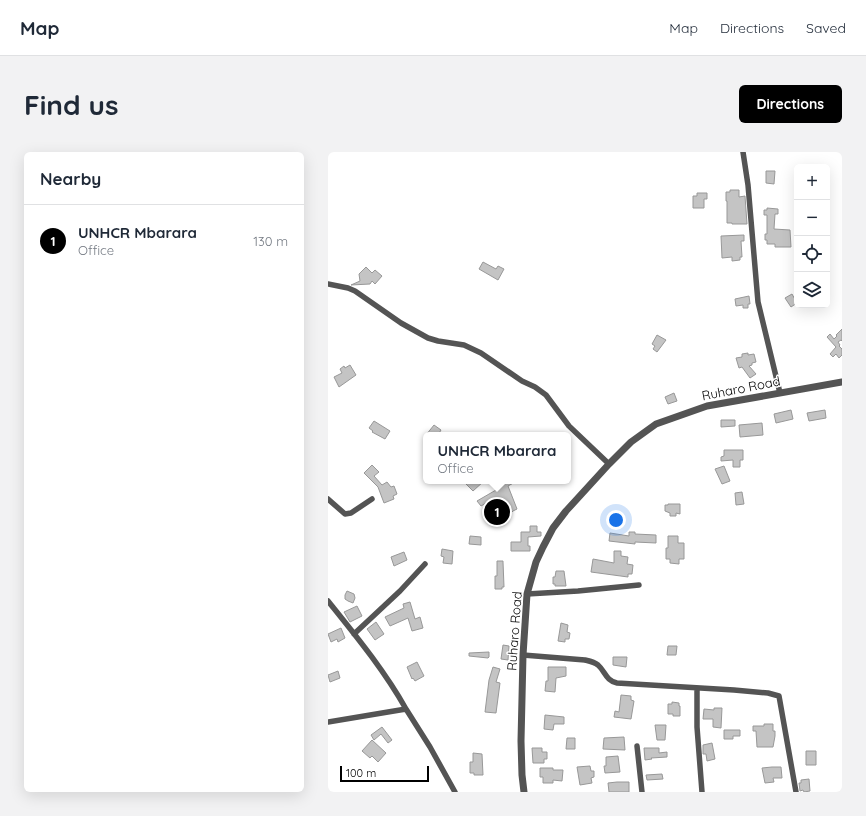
<!DOCTYPE html>
<html lang="en">
<head>
<meta charset="utf-8">
<style>
  :root { --surface:#fff; --page:#f2f2f3; --text:#1f2937; --muted:#747a83; --line:#e0e1e3; --accent:#000 }
  body { margin:0; font-family:Quicksand,sans-serif; background:var(--page); color:var(--text) }
  .controls { position:absolute; right:12px; top:12px; display:grid; overflow:hidden; border-radius:6px; box-shadow:0 4px 16px #0002 }
  .controls button { width:36px; height:36px; display:grid; place-items:center; padding:0; border:0; border-bottom:1px solid var(--line); background:var(--surface); color:var(--text); font:20px sans-serif }
  .scale { position:absolute; left:12px; bottom:10px; width:89px; box-sizing:border-box; padding-left:4px; border:2px solid #000; border-top:0; font-size:11px; line-height:14px; white-space:nowrap; color:#000; -webkit-text-stroke:3px #fff; paint-order:stroke }
  .you { position:absolute; left:288px; top:368px; width:14px; height:14px; margin:-10px; border:3px solid #fff; border-radius:50%; background:#1a73e8; box-shadow:0 0 0 6px #1a73e833 }
  .badge { display:grid; place-items:center; width:26px; height:26px; border-radius:50%; background:var(--accent); color:#fff; font-size:13px; font-weight:700 }
  .pin { position:absolute; translate:-50% -50%; border:2px solid #fff; box-shadow:0 1px 4px #0006 }
  .popup { position:absolute; left:95px; top:280px; width:148px; height:52px; box-sizing:border-box; display:grid; place-content:center; border-radius:6px; background:var(--surface); filter:drop-shadow(0 1px 3px #0005); font-size:13px; white-space:nowrap; color:var(--muted) }
  .popup b { font-size:15px; color:var(--text) }
  .popup::after { content:''; position:absolute; left:50%; top:100%; margin-left:-8px; border:8px solid transparent; border-top-color:var(--surface) }
  .list { margin:0; padding:0; list-style:none }
  h2 { display:flex; justify-content:space-between; align-items:center; height:52px; margin:0; padding:0 16px; font-size:17px }
  h2 small { font-size:13px; font-weight:400; color:var(--muted) }
  .list li { display:grid; grid-template-columns:26px 1fr auto; gap:12px; align-items:center; box-sizing:border-box; height:72px; padding:0 16px; border-top:1px solid var(--line) }
  .list b { display:block; font-size:15px; white-space:nowrap }
  .list p { margin:0; font-size:13px; white-space:nowrap; color:var(--muted) }
  .list em { font-size:13px; font-style:normal; color:var(--muted) }
  .icon { flex:none; width:22px; height:22px; fill:none; stroke:currentColor; stroke-width:2; stroke-linecap:round; stroke-linejoin:round }
  .map { position:relative; flex:none; width:514px; height:640px; overflow:hidden; border-radius:6px }
  header { display:flex; align-items:center; gap:24px; box-sizing:border-box; height:56px; padding:0 20px; background:var(--surface); border-bottom:1px solid var(--line) }
  header strong { font-size:19px }
  nav { display:flex; gap:22px; margin-inline-start:auto; font-size:14px }
  .intro { display:flex; align-items:center; justify-content:space-between; box-sizing:border-box; height:96px; padding:0 24px }
  h1 { margin:0; font-size:28px }
  .button { padding:10px 18px; border-radius:6px; background:var(--accent); color:#fff; font-size:14px; font-weight:700 }
  main { display:flex; gap:24px; padding:0 24px }
  aside { flex:1; background:var(--surface); border-radius:6px; box-shadow:0 4px 16px #0002 }
  .map>svg:first-child { display:block }
</style>
</head>
<body>
<header>
<strong>Map</strong>
<nav><a>Map</a><a>Directions</a><a>Saved</a></nav>
</header>
<div class="intro"><h1>Find us</h1><a class="button">Directions</a></div>
<main>
<aside>
<h2>Nearby<small></small></h2>
<ul class="list">
<li><span class="badge">1</span><div><b>UNHCR Mbarara</b><p>Office</p></div><em>130 m</em></li>
</ul>
</aside>
<div class="map">
<svg width="514" height="640" viewBox="0 0 514 640">
  <rect width="100%" height="100%" fill="#fff"/>
  <path fill="#c4c4c4" stroke="#989898" d="M438,19H447L446,32L438,31Z
    M402,38H411V45L417,44L419,72H404V71H399V49H398V40H402Z
    M369,41H379V47H376V56H365V44H369Z
    M439,56L450,57V62H447L446,77L462,78L463,95H447V92H439V88H437V82H439V63H436V58H439Z
    M416,83V89H413L414,105H412V108L404,109V105L394,106L393,84Z
    M155,110L168,117L170,114L176,117L170,128L151,117Z
    M38,115L44,121L47,118L54,124L47,132L44,129L42,132L23,133L32,129L31,122Z
    M464,142L469,151L463,155L457,146Z
    M421,144L422,152H420V156H415V153L408,154L407,147Z
    M514,177V189L513,188L510,190L512,193L511,194L514,197V203L511,206L508,202L505,205L502,202L508,195L499,185L502,182L506,187L509,184L508,183Z
    M329,183L338,188L329,200L325,197L327,194L324,192Z
    M420,201V203L426,202L428,210L424,211V213L421,214L428,222L422,226L414,215L411,216L408,206L414,205V202Z
    M22,213L28,223L11,235L6,225L14,221L12,217L16,214L17,216Z
    M346,241L349,249L340,252L337,245Z
    M463,258L465,267L448,271L446,262Z
    M497,258L498,266L481,269L479,261Z
    M393,268H407V274L393,275Z
    M46,269L62,279L57,287L44,280L45,279L41,276Z
    M434,271L435,283L412,285L411,273Z
    M106,273L113,278L110,283H98Z
    M396,298H415V308H412V315H405V308L393,309V305L396,304Z
    M44,313L51,320L46,324L54,333L59,330L63,335L66,334L69,342L65,344L66,347L56,351L50,335L36,321Z
    M396,314L402,329L394,332L387,317Z
    M135,329H156L145,339Z
    M176,329H189L180,334L189,357L185,359L177,367L172,363L173,355L162,349L153,354L149,349L168,338L167,335Z
    M414,340L416,352L408,353L407,341Z
    M340,352H352V362L348,361V364H342V361L337,359V353H340Z
    M202,374H209V380H213V384L200,385V394H202V399H183V390H193V380H202Z
    M301,380H307V382L328,383V391L307,390V392L281,389L282,381L301,384Z
    M142,384L153,385V393L141,392Z
    M340,384H350V391H356V407H351V412L342,411V407H338V396H340Z
    M114,397L125,399L124,412L115,411L116,405L113,404Z
    M286,399H293V404L300,405L299,412L305,413L304,422H300V425L263,420L265,407L286,411Z
    M76,400L79,408L66,414L63,405Z
    M169,409H175V410L176,435H174V437H167V424H169Z
    M228,419H236L238,434H227V432H225V425H227Z
    M19,439L26,442L27,446L25,451L20,449L17,447V443Z
    M82,450L87,467L92,465L95,476L84,479L80,466L62,474L57,465L76,456L75,452Z
    M29,454L34,464L22,470L16,460Z
    M48,470L56,482L47,488L39,477Z
    M233,471L240,473L239,480L242,481L241,487H237V490L230,489Z
    M13,476L17,486L10,490L9,487L3,490L0,482Z
    M175,493L181,494L180,508L173,507Z
    M340,494H349L348,503H339Z
    M161,500V505L160,506L141,504V501Z
    M285,505H299L298,515L285,513Z
    M89,510L96,524L87,529L85,526L84,527L79,515Z
    M165,515L172,517L168,530L172,531L168,561L157,560L161,528Z
    M220,515H238V524L228,526L227,540L217,539L218,529H220Z
    M10,519L12,526L2,530L0,523Z
    M293,543L303,544V548L306,549L303,567L286,565L287,559L291,560Z
    M344,550L351,551V554H352V564H345V562H340V552H344Z
    M386,556H394L393,576L385,575V567H375L376,557L386,558Z
    M217,563L236,565V572H226L225,578L216,577Z
    M436,572H445V579H447V584L445,595H429L428,579H425V574H436Z
    M327,573H338L337,588H329Z
    M54,575L64,588L60,591L53,582L46,588L43,583Z
    M396,578H412V584H405V587H396Z
    M296,585L297,598L275,597L276,586Z
    M239,586H247V597H238Z
    M44,588L58,601L50,610L44,604L42,606L34,599Z
    M384,591L387,607L379,609L378,602H375V593Z
    M204,596H214V600H219V607H216V611H205Z
    M316,596H331V601L339,600V605L323,606L324,607L317,608Z
    M478,599H488V613H478Z
    M145,601L154,602L155,623H146V621H142V610H145Z
    M290,604L292,620L277,621L276,614H278V605Z
    M262,614L263,619H266V625L263,626L264,631L252,633L249,615Z
    M444,615H453L454,626H445L446,630L437,631L434,616Z
    M212,616H225V618H235L234,629L225,628V631H215V625H212Z
    M334,622L335,627L319,628L318,623Z
    M481,627L482,639L476,640L475,638L472,639L471,631H473V628Z
    M289,630H301V640H281L280,631Z"/>
  <g fill="none" stroke-linecap="round" stroke-linejoin="round">
    <path stroke="#545454" stroke-width="5.5" d="M415,0L420,33L430,150L452,241
      M0,132L20,136L27,139L73,171L100,186L110,189L136,193L153,201L194,229L207,235L218,243L241,274L281,312
      M0,347L17,362L23,361L44,347
      M199,442L250,439L311,433
      M0,449C28,484 56,518 78,557
      M26,482L72,439L97,412
      M195,503L257,508C261,509 266,510 270,513C277,519 278,529 289,531L406,538L440,541L451,544L468,640
      M369,536V575L374,640
      M0,570L78,557L102,595L127,640
      M309,594L314,640"/>
    <path stroke="#545454" stroke-width="7" d="M196,640L194,623L193,589L195,503L199,442L208,410L215,395L225,376L238,359L281,312L303,290L328,272L379,254L514,230"/>
  </g>
  <g text-anchor="middle" stroke-width="3" stroke-linejoin="round" paint-order="stroke">
    <g font-size="13" fill="#000" stroke="#fff">
      <text transform="translate(413 236) rotate(-11)" y="5">Ruharo Road</text>
      <text transform="translate(186 479) rotate(-86)" y="5">Ruharo Road</text>
    </g>
  </g>
</svg>
<div class="controls">
<button>+</button>
<button>−</button>
<button><svg class="icon" aria-label="locate" viewBox="0 0 24 24"><circle cx="12" cy="12" r="6"/><path d="M12 2v4M12 18v4M2 12h4M18 12h4"/></svg></button>
<button><svg class="icon" aria-label="layers" viewBox="0 0 24 24"><path d="M12 4l9 5-9 5-9-5zM3 14l9 5 9-5"/></svg></button>
</div>
<div class="scale">100 m</div>
<div class="you"></div>
<div class="pin badge" style="left:169px;top:360px">1</div>
<div class="popup"><b>UNHCR Mbarara</b>Office</div>
</div>
</main>
</body>
</html>
